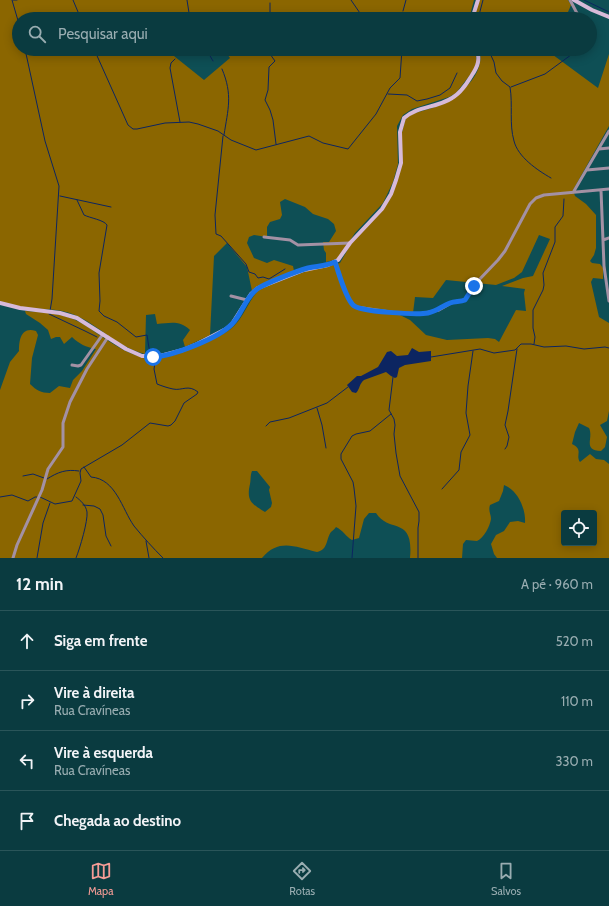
<!DOCTYPE html>
<html lang="pt">
<head>
<meta charset="utf-8">
<style>
  :root { --surface:#0a3b40; --page:#134247; --text:#f1f3f6; --muted:#99adb1; --line:#2a5559; --accent:#f59c96 }
  body { margin:0; font-family:Cabin,sans-serif; background:var(--page); color:var(--text) }
  .controls { position:absolute; right:12px; bottom:12px; display:grid; overflow:hidden; border-radius:4px; box-shadow:0 2px 10px #0003 }
  .controls button { width:36px; height:36px; display:grid; place-items:center; padding:0; border:0; border-bottom:1px solid var(--line); background:var(--surface); color:var(--text); font:20px sans-serif }
  .stop { position:absolute; width:12px; height:12px; margin:-9px; border:3px solid #1a73e8; border-radius:50%; background:#fff }
  .stop.end { background:#1a73e8; border-color:#fff; box-shadow:0 1px 4px #0008 }
  .list { margin:0; padding:0; list-style:none }
  h2 { display:flex; justify-content:space-between; align-items:center; height:52px; margin:0; padding:0 16px; font-size:17px }
  h2 small { font-size:13px; font-weight:400; color:var(--muted) }
  .list li { display:grid; grid-template-columns:26px 1fr auto; gap:12px; align-items:center; box-sizing:border-box; height:60px; padding:0 16px; border-top:1px solid var(--line) }
  .list b { display:block; font-size:15px; white-space:nowrap }
  .list p { margin:0; font-size:13px; white-space:nowrap; color:var(--muted) }
  .list em { font-size:13px; font-style:normal; color:var(--muted) }
  .icon { flex:none; width:22px; height:22px; fill:none; stroke:currentColor; stroke-width:2; stroke-linecap:round; stroke-linejoin:round }
  .map { position:relative; flex:none; width:609px; height:558px; overflow:hidden }
  .search { position:absolute; background:var(--surface); box-shadow:0 2px 10px #0003; left:12px; right:12px; top:12px; height:44px; display:flex; align-items:center; gap:10px; box-sizing:border-box; padding:0 14px; border-radius:22px; color:var(--muted); font-size:15px }
  .sheet { height:292px; background:var(--surface) }
  nav { display:flex; justify-content:space-around; align-items:center; box-sizing:border-box; height:56px; border-top:1px solid var(--line); background:var(--surface); font-size:11px; color:var(--muted) }
  nav a { display:grid; justify-items:center; gap:2px }
  nav .on { color:var(--accent) }
  .map>svg:first-child { display:block }
</style>
</head>
<body>
<div class="map">
<svg width="609" height="558" viewBox="0 0 609 558">
  <rect width="100%" height="100%" fill="#0e4f55"/>
  <path fill="#8b6600" fill-rule="evenodd" d="M0,0H474L469,19H19V49H177L174,56L204,80L230,58L225,51L213,49H474L477,61L473,71L456,93L449,97L412,109L403,115L397,126L398,164L393,182L383,203L355,233L338,259L326,262V253L324,250L323,242H329L336,231L334,224L328,219L313,214L305,207L285,199L280,202L282,215L280,219L270,222L267,227V237L254,235L249,237L247,243L254,258L267,263L274,260L293,266L294,271L259,286L252,291L247,267L227,243L214,256L210,335L185,347L183,340L190,330C180,320 170,323 157,324L155,314L146,315L145,354C117,347 100,326 75,315C57,307 37,310 18,307C12,306 6,303 0,302Z
    M479,0H568L571,5L565,19H473Z
    M479,49H545L598,88L609,54V126L573,190L575,196L586,204L596,215V248L594,255L590,261L592,263L600,264L603,268V279L593,278L591,282L599,317L609,323V411L607,421L600,425L607,437L605,447L601,451C582,450 594,438 589,428L579,423L575,432L572,444C584,450 575,455 580,462L590,454L596,459L604,460L609,464V558H497L494,554L491,544L496,535L504,531L510,522L518,521L525,523C526,509 518,490 504,485L503,491L499,501L490,505C488,511 491,514 491,519C490,526 484,538 477,541L466,540L463,544L462,558H410C414,515 389,534 376,513H369L364,519L359,538L352,540C345,536 344,531 336,527C335,529 333,530 331,532C326,539 328,550 317,552C295,547 279,538 262,558H0V390L10,362L19,351C19,340 21,326 36,331L38,335L32,358L30,384C36,390 41,393 50,393L59,386L70,388L73,380L82,371L96,349C86,347 79,344 72,337L64,344L60,337H56L51,339L48,330L40,323L26,314L25,311C41,312 58,313 73,319C83,323 92,330 101,336C140,363 157,365 199,345C211,339 225,335 234,326C245,315 249,299 260,289L307,271L340,263L351,244L386,205L402,164L401,136L406,117C417,111 429,110 440,105C460,96 487,73 479,49ZM539,235L550,239L533,276L523,278L502,286L525,289L524,293L526,311L516,310L499,342L495,339L488,338L447,340L426,335L410,320L398,314L413,313L415,297L433,298L446,280L496,285L514,278L522,272ZM252,471H257L270,487L269,490L272,503L271,507L265,512C252,504 246,501 250,484C251,480 250,476 252,471ZM564,513H594V543H564Z"/>
  <path fill="#0c2561" d="M412,348L419,352L431,351V361L405,365L399,368L397,377L395,378L391,376L386,372L364,380C359,384 360,389 356,393L352,392L347,385L357,376H361L378,367L387,352L391,351L397,356L408,355Z"/>
  <g fill="none" stroke-linecap="round" stroke-linejoin="round">
    <path stroke="#0c2561" stroke-width="1" d="M12,0L19,24
      M13,0H17
      M73,0L81,19
      M187,0L190,19
      M351,0L364,19
      M584,0L609,12
      M403,11L406,0
      M270,19V3
      M478,19L483,0
      M25,49L45,141L59,186L52,299L50,311
      M94,49L128,125L133,129H137L165,123L189,122L198,124L218,131L231,140L256,150L309,136L323,143L348,149L376,114L390,88L400,78L402,49
      M206,49L213,61
      M270,49V54L275,61L269,67L268,90L265,100L270,110L273,120L276,144
      M488,49L494,62L496,73L502,81L510,87C513,105 509,124 514,141C518,157 537,170 551,178
      M356,50V49
      M175,59L171,63L170,68L180,122
      M222,69C233,95 228,109 224,135
      M511,87L545,74L579,49
      M388,94L407,95L417,101L427,99L440,95L450,88L457,73
      M223,136L215,215L216,234L221,236L246,264L249,272L255,274L258,278L263,277L269,279L285,269
      M60,196L111,207
      M77,200L84,215C90,218 104,220 107,225L99,273L100,301L99,311L104,316L117,322L136,337L147,335L149,348L154,355
      M49,314L85,331L97,337
      M534,344L535,337L533,328V310L543,290L544,285L543,273L555,242V227L563,216L564,199
      M431,357L480,349L494,353L515,350L521,344H531L544,347L566,346L584,349L605,347L609,348
      M393,377L389,410L394,419L395,425L394,434L396,453L400,476L419,512V521L418,528V558
      M317,408L322,425L326,448
      M266,426L270,422L289,418L327,403L348,387
      M505,449L507,446L509,437L505,425L508,411L517,349
      M84,467L91,477C116,479 122,509 134,526C143,537 153,548 163,558
      M23,476L33,474L44,478
      M47,479C58,472 66,469 79,471
      M442,489L459,470L461,452L470,435L466,413L468,386L473,351
      M0,497L12,495L28,501L35,497H37
      M40,497L55,504L72,501L81,481L80,473L81,469L122,445L150,423L168,426L171,425L175,421L184,403L197,394L198,392C188,384 182,391 173,389C168,388 162,386 157,384L154,369L156,357
      M76,497C80,500 86,505 87,512C88,521 80,548 76,558
      M83,505L94,506L100,509L103,515L106,536L111,546
      M146,541L149,558
      M37,558L43,523L50,503
      M352,558L356,506L354,488L353,482L341,459V454L352,436L356,434L370,431L391,414"/>
    <path stroke="#a391a4" stroke-width="3" d="M570,0L580,19
      M599,149L609,148
      M587,170L609,168
      M601,190L604,266L609,301
      M574,191L609,131
      M264,237L290,240L298,245L350,243
      M603,240L609,238
      M335,262C340,275 345,299 356,307L397,313L420,314L439,310L453,302L465,300L477,282L498,260L505,251L530,204L536,198L544,195L609,189
      M231,296L247,300
      M72,365L78,366L81,365L103,334
      M13,558L17,545L42,490L48,469L63,447V423L70,402L87,369L108,337"/>
    <path stroke="#d7bad9" stroke-width="4" d="M574,0L592,10L609,17
      M472,19L478,0
      M0,303L20,308L60,313L77,318L126,349L142,356H160L183,350L197,344L226,329L232,324L251,294L258,288L304,270L328,265L338,260L350,243L382,209L391,194L396,180L401,163L400,132L404,118C417,106 437,108 452,98C461,93 467,83 472,75C478,66 480,60 477,49"/>
  </g>
  <g fill="none" stroke-linecap="round" stroke-linejoin="round">
    <path stroke="#1a73e8" stroke-width="5" d="M153,357C173,356 219,338 232,324C242,314 245,298 257,289C266,283 297,271 308,268C317,266 327,266 335,262C339,273 345,297 353,305C359,312 418,315 428,313C437,311 442,306 450,303C455,301 460,302 465,300L474,286"/>
  </g>
</svg>
<div class="controls">
<button><svg class="icon" aria-label="locate" viewBox="0 0 24 24"><circle cx="12" cy="12" r="6"/><path d="M12 2v4M12 18v4M2 12h4M18 12h4"/></svg></button>
</div>
<div class="stop" style="left:153px;top:357px"></div>
<div class="stop end" style="left:474px;top:286px"></div>
<div class="search"><svg class="icon" aria-label="search" viewBox="0 0 24 24"><circle cx="10" cy="10" r="6"/><path d="M15 15l6 6"/></svg>Pesquisar aqui</div>
</div>
<section class="sheet">
<h2>12 min<small>A pé · 960 m</small></h2>
<ul class="list">
<li><svg class="icon" aria-label="ahead" viewBox="0 0 24 24"><path d="M12 20V5M6 11l6-6 6 6"/></svg><div><b>Siga em frente</b></div><em>520 m</em></li>
<li><svg class="icon" aria-label="right" viewBox="0 0 24 24"><path d="M7 20v-9h11M14 6l5 5-5 5"/></svg><div><b>Vire à direita</b><p>Rua Cravíneas</p></div><em>110 m</em></li>
<li><svg class="icon" aria-label="left" viewBox="0 0 24 24"><path d="M17 20v-9H6M10 6l-5 5 5 5"/></svg><div><b>Vire à esquerda</b><p>Rua Cravíneas</p></div><em>330 m</em></li>
<li><svg class="icon" aria-label="arrive" viewBox="0 0 24 24"><path d="M6 21V4h12l-3 4 3 4H6"/></svg><div><b>Chegada ao destino</b></div></li>
</ul>
</section>
<nav>
<a class="on"><svg class="icon" aria-label="map" viewBox="0 0 24 24"><path d="M3 6l6-2 6 2 6-2v14l-6 2-6-2-6 2zM9 4v14M15 6v14"/></svg>Mapa</a>
<a><svg class="icon" aria-label="directions" viewBox="0 0 24 24"><path d="M12 3l9 9-9 9-9-9zM9 14v-3h6M13 9l2 2-2 2"/></svg>Rotas</a>
<a><svg class="icon" aria-label="saved" viewBox="0 0 24 24"><path d="M7 4h10v16l-5-4-5 4z"/></svg>Salvos</a>
</nav>
</body>
</html>
